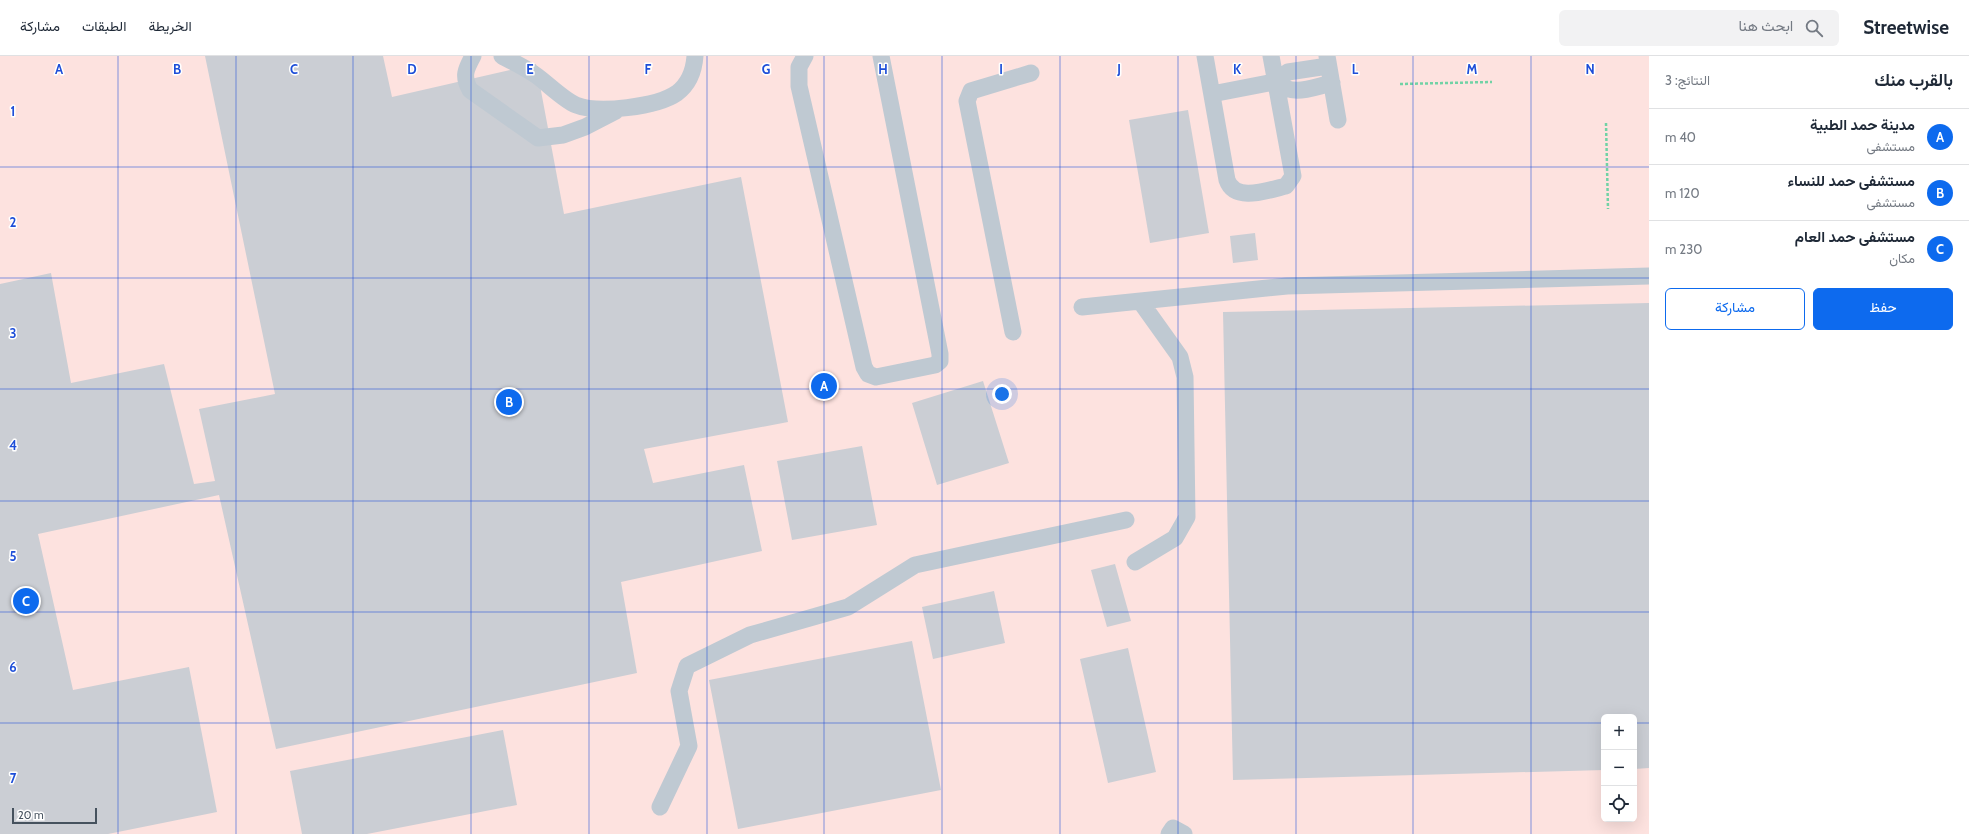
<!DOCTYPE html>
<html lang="ar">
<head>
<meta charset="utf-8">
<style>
  :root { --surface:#fff; --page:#f2f2f3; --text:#1f2937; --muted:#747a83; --line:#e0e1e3; --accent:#0d6aee }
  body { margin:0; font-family:Cabin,Vazirmatn,sans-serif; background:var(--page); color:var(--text); direction:rtl }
  .controls { position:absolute; right:12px; bottom:12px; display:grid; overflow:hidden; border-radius:6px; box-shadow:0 4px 16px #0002 }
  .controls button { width:36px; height:36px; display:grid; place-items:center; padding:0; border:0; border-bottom:1px solid var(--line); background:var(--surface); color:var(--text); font:20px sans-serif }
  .scale { position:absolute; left:12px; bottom:10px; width:85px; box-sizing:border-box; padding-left:4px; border:2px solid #46525e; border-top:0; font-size:11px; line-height:14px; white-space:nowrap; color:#46525e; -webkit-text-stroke:3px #fff; paint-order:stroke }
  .you { position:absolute; left:1002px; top:338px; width:14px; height:14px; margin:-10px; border:3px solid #fff; border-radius:50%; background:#1a73e8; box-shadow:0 0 0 6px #1a73e833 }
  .badge { display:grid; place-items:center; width:26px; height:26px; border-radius:50%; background:var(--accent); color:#fff; font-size:13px; font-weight:700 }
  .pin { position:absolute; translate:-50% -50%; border:2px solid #fff; box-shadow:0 1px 4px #0006 }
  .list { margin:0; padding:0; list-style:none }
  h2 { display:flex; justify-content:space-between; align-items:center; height:52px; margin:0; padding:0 16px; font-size:17px }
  h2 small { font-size:13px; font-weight:400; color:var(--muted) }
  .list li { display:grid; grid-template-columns:26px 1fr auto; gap:12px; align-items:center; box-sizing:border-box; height:56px; padding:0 16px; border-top:1px solid var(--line) }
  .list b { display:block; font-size:15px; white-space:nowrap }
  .list p { margin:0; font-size:13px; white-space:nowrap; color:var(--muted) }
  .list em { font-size:13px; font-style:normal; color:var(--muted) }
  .actions { display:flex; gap:8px; padding:12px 16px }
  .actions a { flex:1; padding:9px 0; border:1px solid var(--accent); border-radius:6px; text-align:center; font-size:14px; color:var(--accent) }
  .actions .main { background:var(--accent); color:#fff }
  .icon { flex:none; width:22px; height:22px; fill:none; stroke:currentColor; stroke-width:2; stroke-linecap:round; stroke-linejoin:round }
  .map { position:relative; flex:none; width:1649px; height:778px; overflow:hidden; direction:ltr }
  header { display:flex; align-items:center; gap:24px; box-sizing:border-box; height:56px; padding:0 20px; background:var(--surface); border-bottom:1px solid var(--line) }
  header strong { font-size:19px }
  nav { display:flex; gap:22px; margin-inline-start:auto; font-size:14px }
  .search { width:280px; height:36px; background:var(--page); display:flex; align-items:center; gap:10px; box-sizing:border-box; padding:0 14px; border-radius:6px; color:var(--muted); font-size:15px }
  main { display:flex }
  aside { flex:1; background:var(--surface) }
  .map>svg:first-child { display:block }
</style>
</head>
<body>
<header>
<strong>Streetwise</strong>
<div class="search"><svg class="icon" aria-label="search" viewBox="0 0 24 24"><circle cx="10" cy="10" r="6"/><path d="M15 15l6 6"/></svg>ابحث هنا</div>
<nav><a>الخريطة</a><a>الطبقات</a><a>مشاركة</a></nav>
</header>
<main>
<aside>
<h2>بالقرب منك<small>النتائج: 3</small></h2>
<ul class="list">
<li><span class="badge">A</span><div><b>مدينة حمد الطبية</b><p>مستشفى</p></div><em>40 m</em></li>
<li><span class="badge">B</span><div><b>مستشفى حمد للنساء</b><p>مستشفى</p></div><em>120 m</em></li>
<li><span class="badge">C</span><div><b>مستشفى حمد العام</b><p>مكان</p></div><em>230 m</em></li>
</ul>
<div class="actions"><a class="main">حفظ</a><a>مشاركة</a></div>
</aside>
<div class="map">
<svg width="1649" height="778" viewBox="0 0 1649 778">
  <rect width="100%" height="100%" fill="#f2efef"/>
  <path fill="#fde2df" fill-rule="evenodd" d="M0,0H1649V778H0ZM1604,661H1634V763H1604Z"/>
  <path fill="#cbced4" d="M205,0H383L392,41L536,8L564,158L741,121L788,366L644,393L653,427L744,409L762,495L621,526L637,617L276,693L219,439L38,478L73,634L189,611L217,756L108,778H0V228L51,217L71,327L164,308L194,428L215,425L199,353L275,338Z
    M1188,54L1209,177L1150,187L1129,64Z
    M1255,177L1258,204L1233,207L1230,180Z
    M1649,247V712L1634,713V661H1604V714L1233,724L1223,256Z
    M983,325L1009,407L937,429L912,347Z
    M862,390L877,469L792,484L777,405Z
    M1115,508L1131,565L1107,571L1091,514Z
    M994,535L1005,587L933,603L922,551Z
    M912,585L941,734L738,773L709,624Z
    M1128,592L1156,716L1108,727L1080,603Z
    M503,674L517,749L367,778H302L290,715Z"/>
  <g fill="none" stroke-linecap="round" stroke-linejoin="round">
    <path stroke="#71d2a5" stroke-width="2.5" stroke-dasharray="3 2" stroke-linecap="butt" d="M1400,28L1492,26
      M1606,67L1608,153"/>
    <path stroke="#bfc9d2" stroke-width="17" d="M473,0C466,13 462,20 470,34L538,82L563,79L585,71L616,55
      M502,0C513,6 526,12 537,20C548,28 564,44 576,49C598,58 657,51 677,37C689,28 694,14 695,0
      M805,0L799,11V30L864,311L868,318L876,321L935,309L940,305V298L881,0
      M1205,0L1227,124C1235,147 1268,134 1286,130L1293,120L1271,0
      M1327,0L1338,64
      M1274,26C1294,41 1310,32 1332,27
      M1212,38L1274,26L1288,16L1328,10
      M1082,251L1287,230L1649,220
      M1013,276L967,45L971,35L1031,17
      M1135,506L1175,482L1187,461L1185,321L1180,301L1140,245
      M660,751L689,690L679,635L687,610L750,579L848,551L915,509L1126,464
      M1169,778L1173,772L1184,778"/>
  </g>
  <path fill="none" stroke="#1d4ed8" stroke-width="1" stroke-opacity="0.55" d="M118,0V778M236,0V778M353,0V778M471,0V778M589,0V778M707,0V778M824,0V778M942,0V778M1060,0V778M1178,0V778M1296,0V778M1413,0V778M1531,0V778M0,111H1649M0,222H1649M0,333H1649M0,445H1649M0,556H1649M0,667H1604M1634,667H1649"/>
  <g font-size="13" text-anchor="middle" font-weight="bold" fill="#1d4ed8" stroke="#fff" stroke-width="3" stroke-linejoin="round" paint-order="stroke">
    <text x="59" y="18">A</text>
    <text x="177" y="18">B</text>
    <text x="294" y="18">C</text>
    <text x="412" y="18">D</text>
    <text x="530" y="18">E</text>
    <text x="648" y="18">F</text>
    <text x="766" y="18">G</text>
    <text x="883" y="18">H</text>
    <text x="1001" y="18">I</text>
    <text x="1119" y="18">J</text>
    <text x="1237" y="18">K</text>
    <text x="1355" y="18">L</text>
    <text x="1472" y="18">M</text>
    <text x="1590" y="18">N</text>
    <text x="13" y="60">1</text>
    <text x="13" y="171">2</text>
    <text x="13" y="282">3</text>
    <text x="13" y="394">4</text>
    <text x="13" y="505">5</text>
    <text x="13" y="616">6</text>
    <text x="13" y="727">7</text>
  </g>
</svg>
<div class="controls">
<button>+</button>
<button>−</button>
<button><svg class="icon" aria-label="locate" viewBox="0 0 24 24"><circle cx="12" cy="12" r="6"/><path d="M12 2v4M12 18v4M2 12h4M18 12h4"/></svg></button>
</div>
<div class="scale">20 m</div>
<div class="you"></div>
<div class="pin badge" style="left:824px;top:330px">A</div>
<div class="pin badge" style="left:509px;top:346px">B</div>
<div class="pin badge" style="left:26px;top:545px">C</div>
</div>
</main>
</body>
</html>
